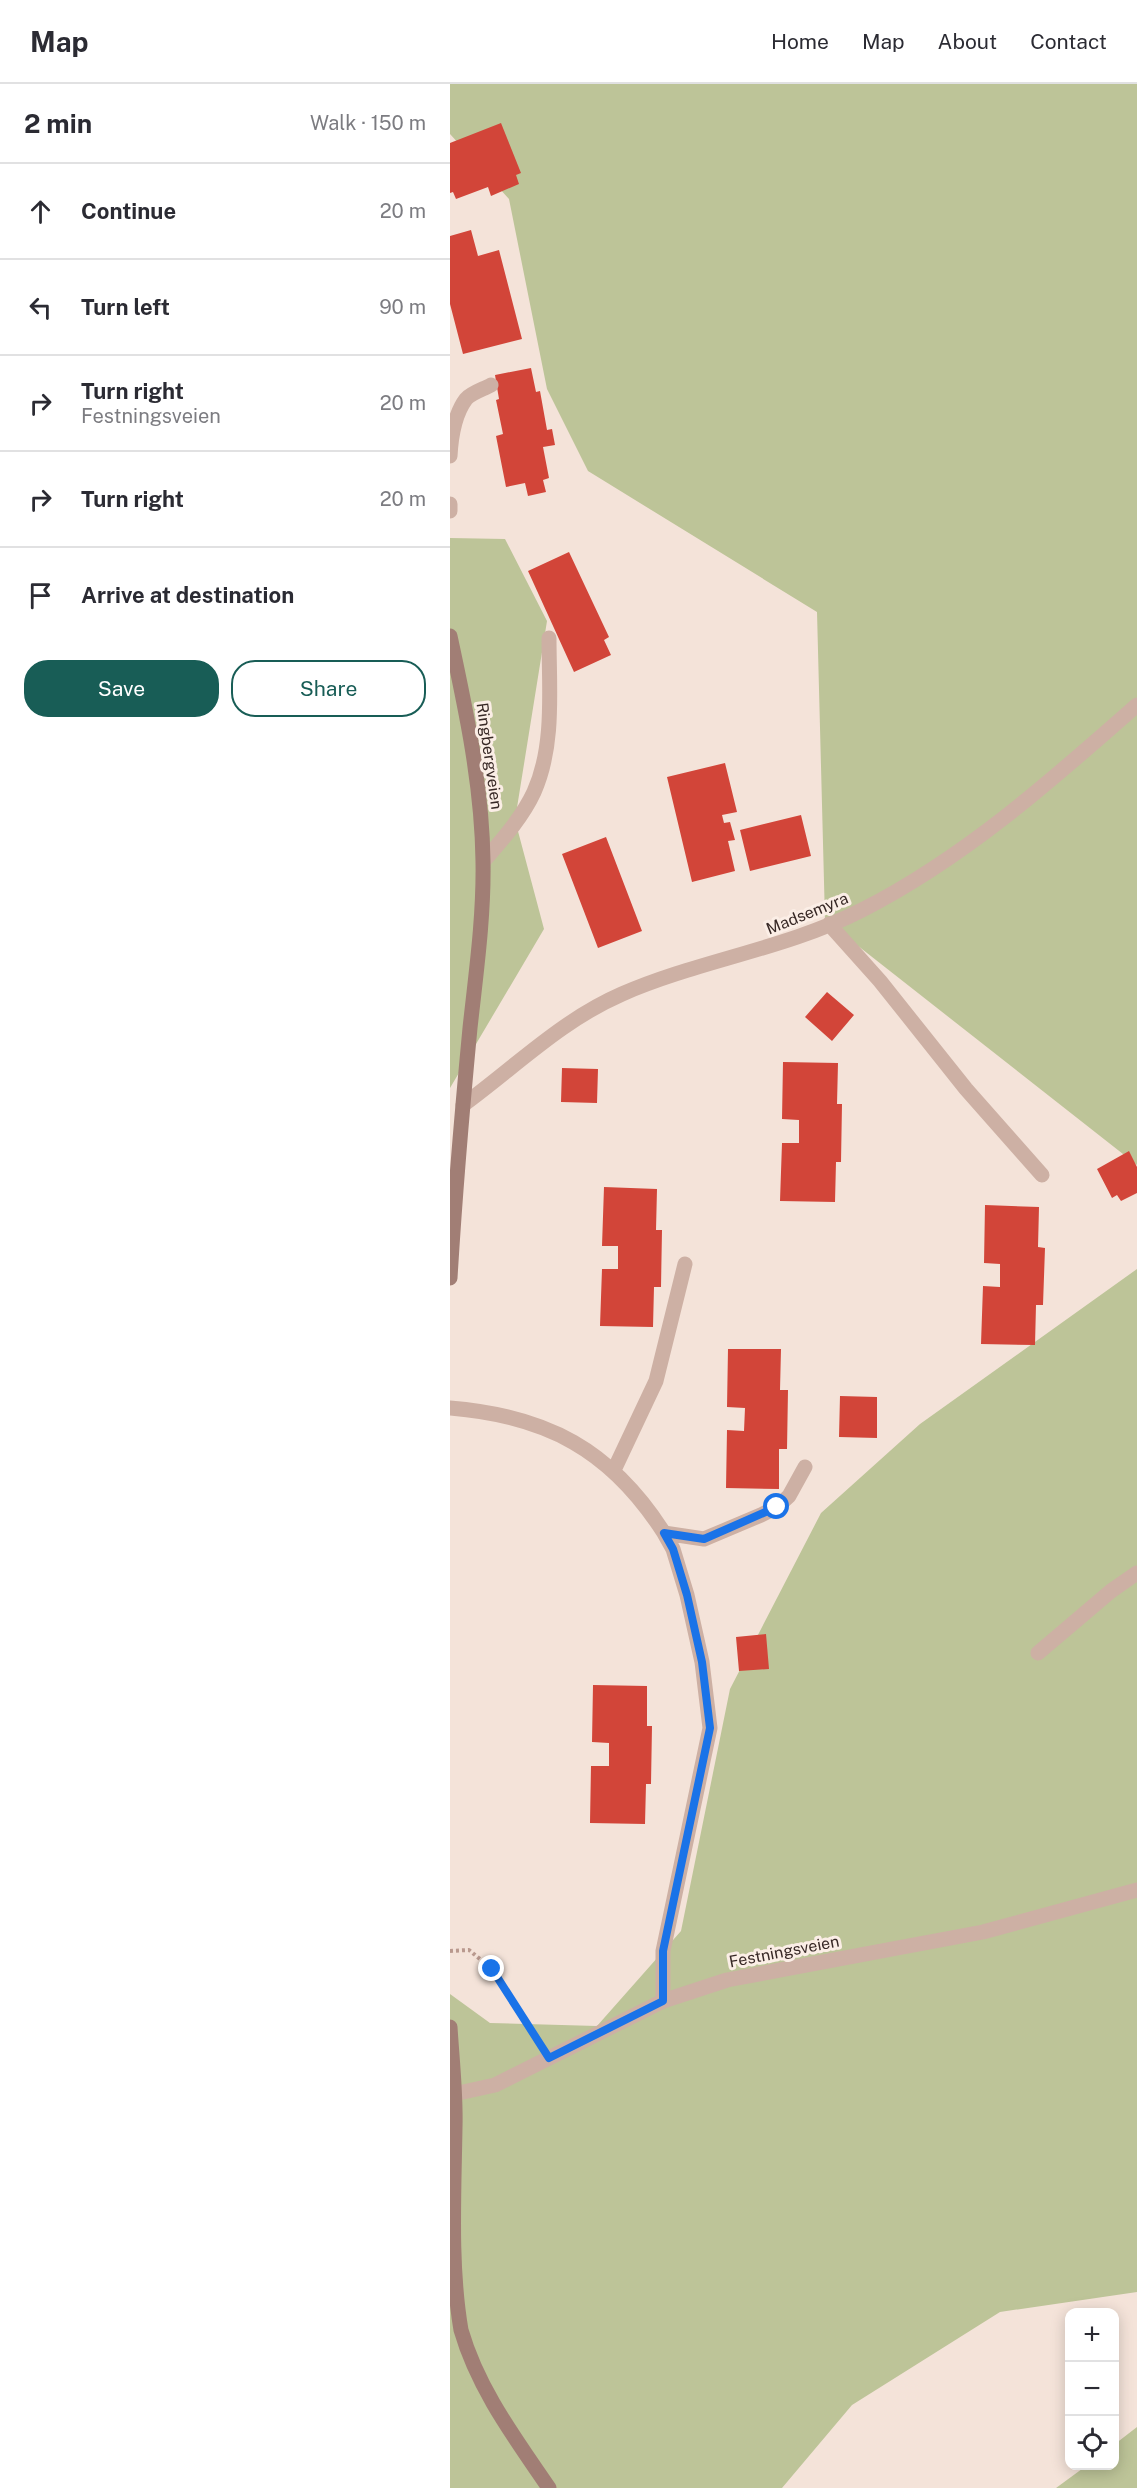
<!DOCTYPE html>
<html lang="en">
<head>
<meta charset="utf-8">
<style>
  :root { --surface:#fff; --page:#f2f2f3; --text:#2b2b33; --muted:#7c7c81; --line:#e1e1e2; --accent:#185d56 }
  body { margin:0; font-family:"Public Sans",sans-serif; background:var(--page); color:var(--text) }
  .controls { position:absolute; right:18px; bottom:18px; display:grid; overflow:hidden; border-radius:12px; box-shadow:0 3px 15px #0003 }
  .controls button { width:54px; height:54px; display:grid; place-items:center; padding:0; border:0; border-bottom:2px solid var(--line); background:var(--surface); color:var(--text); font:30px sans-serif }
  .stop { position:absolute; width:18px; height:18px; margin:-14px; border:4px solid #1a73e8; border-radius:50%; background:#fff }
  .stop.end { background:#1a73e8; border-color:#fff; box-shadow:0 2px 6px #0008 }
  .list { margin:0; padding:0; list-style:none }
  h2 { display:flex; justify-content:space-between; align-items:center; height:78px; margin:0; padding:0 24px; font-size:26px }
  h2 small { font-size:20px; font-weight:400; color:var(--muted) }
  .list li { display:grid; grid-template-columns:39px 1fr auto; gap:18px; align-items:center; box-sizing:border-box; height:96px; padding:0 24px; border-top:2px solid var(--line) }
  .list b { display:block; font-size:22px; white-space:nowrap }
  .list p { margin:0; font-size:20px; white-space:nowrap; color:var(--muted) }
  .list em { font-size:20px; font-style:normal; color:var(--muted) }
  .actions { display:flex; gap:12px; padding:18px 24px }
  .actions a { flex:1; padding:14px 0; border:2px solid var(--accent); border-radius:24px; text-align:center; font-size:21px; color:var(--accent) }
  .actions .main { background:var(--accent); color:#fff }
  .icon { flex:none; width:33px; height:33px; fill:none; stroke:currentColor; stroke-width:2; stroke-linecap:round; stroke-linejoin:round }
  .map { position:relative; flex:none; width:687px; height:2404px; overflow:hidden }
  header { display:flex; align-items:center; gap:36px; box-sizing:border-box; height:84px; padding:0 30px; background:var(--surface); border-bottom:2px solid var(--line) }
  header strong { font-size:28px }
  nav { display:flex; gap:33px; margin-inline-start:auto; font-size:21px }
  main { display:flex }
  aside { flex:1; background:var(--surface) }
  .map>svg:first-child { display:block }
</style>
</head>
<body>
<header>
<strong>Map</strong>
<nav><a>Home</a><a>Map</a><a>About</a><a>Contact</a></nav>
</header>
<main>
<aside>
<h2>2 min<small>Walk · 150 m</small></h2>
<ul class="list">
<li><svg class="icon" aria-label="ahead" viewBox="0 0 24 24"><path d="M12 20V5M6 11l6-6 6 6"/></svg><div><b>Continue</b></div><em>20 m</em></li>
<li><svg class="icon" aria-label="left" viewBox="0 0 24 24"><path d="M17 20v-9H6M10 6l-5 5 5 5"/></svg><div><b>Turn left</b></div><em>90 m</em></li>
<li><svg class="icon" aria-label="right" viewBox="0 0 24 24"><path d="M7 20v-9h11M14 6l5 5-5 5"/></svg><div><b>Turn right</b><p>Festningsveien</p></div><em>20 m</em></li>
<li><svg class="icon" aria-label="right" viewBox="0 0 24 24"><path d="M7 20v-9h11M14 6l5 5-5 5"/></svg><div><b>Turn right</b></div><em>20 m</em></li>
<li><svg class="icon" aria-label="arrive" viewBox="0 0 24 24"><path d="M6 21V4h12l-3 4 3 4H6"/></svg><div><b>Arrive at destination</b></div></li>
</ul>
<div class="actions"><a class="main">Save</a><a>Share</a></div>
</aside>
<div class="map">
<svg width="687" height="2404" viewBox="0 0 687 2404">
  <rect width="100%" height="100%" fill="#f4e3d9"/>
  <path fill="#bdc498" d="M0,0H687V1081L375,836L367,528L138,387L97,305L59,115L0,50Z
    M0,454L55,455L97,537L65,736L94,845L0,1004Z
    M687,1185V2208L550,2228L402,2321L332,2404H0V1910L40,1939L147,1942L231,1847L280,1605L371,1429L470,1340Z
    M687,2343V2404H606L636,2382H664L665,2360Z"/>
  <path fill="#d24539" d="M51,39L71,89L66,91L69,100L41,112L38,103L6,115L3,108L0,109V59Z
    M21,146L28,172L49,166L72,255L13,270L0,220V152Z
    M81,284L86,308L90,307L97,346L102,345L105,361L93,363L99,394L93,396L96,408L78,412L75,399L56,403L46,352L53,350L46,316L49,315L45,291Z
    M119,468L159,553L154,556L161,571L124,588L78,487Z
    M275,679L287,728L272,731L274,739L280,738L285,756L278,757L285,787L242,798L217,693Z
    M351,731L361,772L300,787L290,746Z
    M156,753L192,847L148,864L112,770Z
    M377,908L404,931L382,957L355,933Z
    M333,978L388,979L387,1020H392L391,1078H386L385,1118L330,1117L332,1059H349V1036L332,1035Z
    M112,984L148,985L147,1019L111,1018Z
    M679,1067L687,1083V1109L671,1117L667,1111L662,1114L647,1085Z
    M154,1103L207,1105L206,1146H212L211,1203H204L203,1243L150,1242L152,1185H168V1162H152Z
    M535,1121L589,1123L588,1163L595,1164L593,1221H586L585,1261L531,1260L533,1202L550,1203V1180L534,1179Z
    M278,1265H331L330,1306H338L337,1365H329V1405L276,1404L277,1346L294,1347L295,1324L277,1323Z
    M390,1312L427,1313V1354L389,1353Z
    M316,1550L319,1585L289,1587L286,1553Z
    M143,1601L197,1602V1642H202L201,1700H196L195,1740L140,1739L141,1682H159V1659L142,1658Z"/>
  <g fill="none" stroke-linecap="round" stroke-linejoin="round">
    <path stroke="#b9998e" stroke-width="4" stroke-dasharray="3 3" stroke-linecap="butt" d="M0,1867L19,1866L42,1885L86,1953"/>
    <path stroke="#cdb0a4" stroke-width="15" d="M0,372C1,354 4,331 16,315C21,309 34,305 41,301
      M0,420V427
      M33,778C51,757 72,734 84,708C105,661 99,604 99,554
      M379,840L430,897L516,1005L592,1091
      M13,1021C65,983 112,936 172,910C250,876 336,865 412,826C514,774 601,697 687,621
      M0,1324C97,1332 161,1366 214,1449L254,1455L311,1431L327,1423L339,1412L355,1383
      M164,1386L206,1297L235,1180
      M588,1569L661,1507L687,1489
      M213,1917V1867L260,1644L252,1578L237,1511L223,1465L214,1449"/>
    <path stroke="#cdb0a4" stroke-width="15" d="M4,2010L45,2001L213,1917L277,1896L533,1848L687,1806"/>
    <path stroke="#a17e75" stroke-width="15" d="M0,552C16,626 32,701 33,777C34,833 26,889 20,944C12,1028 5,1110 0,1194
      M0,1943C2,1976 6,2010 5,2043C4,2110 0,2182 11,2246C28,2305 65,2354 99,2404"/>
  </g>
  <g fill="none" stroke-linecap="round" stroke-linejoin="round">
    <path stroke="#1a73e8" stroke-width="8" d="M42,1885L99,1974L213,1917V1867L260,1644L252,1578L237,1511L223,1465L214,1449L254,1455L327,1423"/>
  </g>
  <g text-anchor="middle" stroke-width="6" stroke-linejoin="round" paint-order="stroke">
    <g font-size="16" fill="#382926" stroke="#fbeee6">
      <text transform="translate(40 672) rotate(82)" y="6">Ringbergveien</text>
      <text transform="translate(357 829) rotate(-22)" y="6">Madsemyra</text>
      <text transform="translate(334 1867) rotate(-11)" y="6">Festningsveien</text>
    </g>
  </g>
</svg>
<div class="controls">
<button>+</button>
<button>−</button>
<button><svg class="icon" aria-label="locate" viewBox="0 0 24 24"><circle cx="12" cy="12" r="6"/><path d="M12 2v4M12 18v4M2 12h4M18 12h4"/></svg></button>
</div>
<div class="stop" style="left:327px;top:1423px"></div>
<div class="stop end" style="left:42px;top:1885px"></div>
</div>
</main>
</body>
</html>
